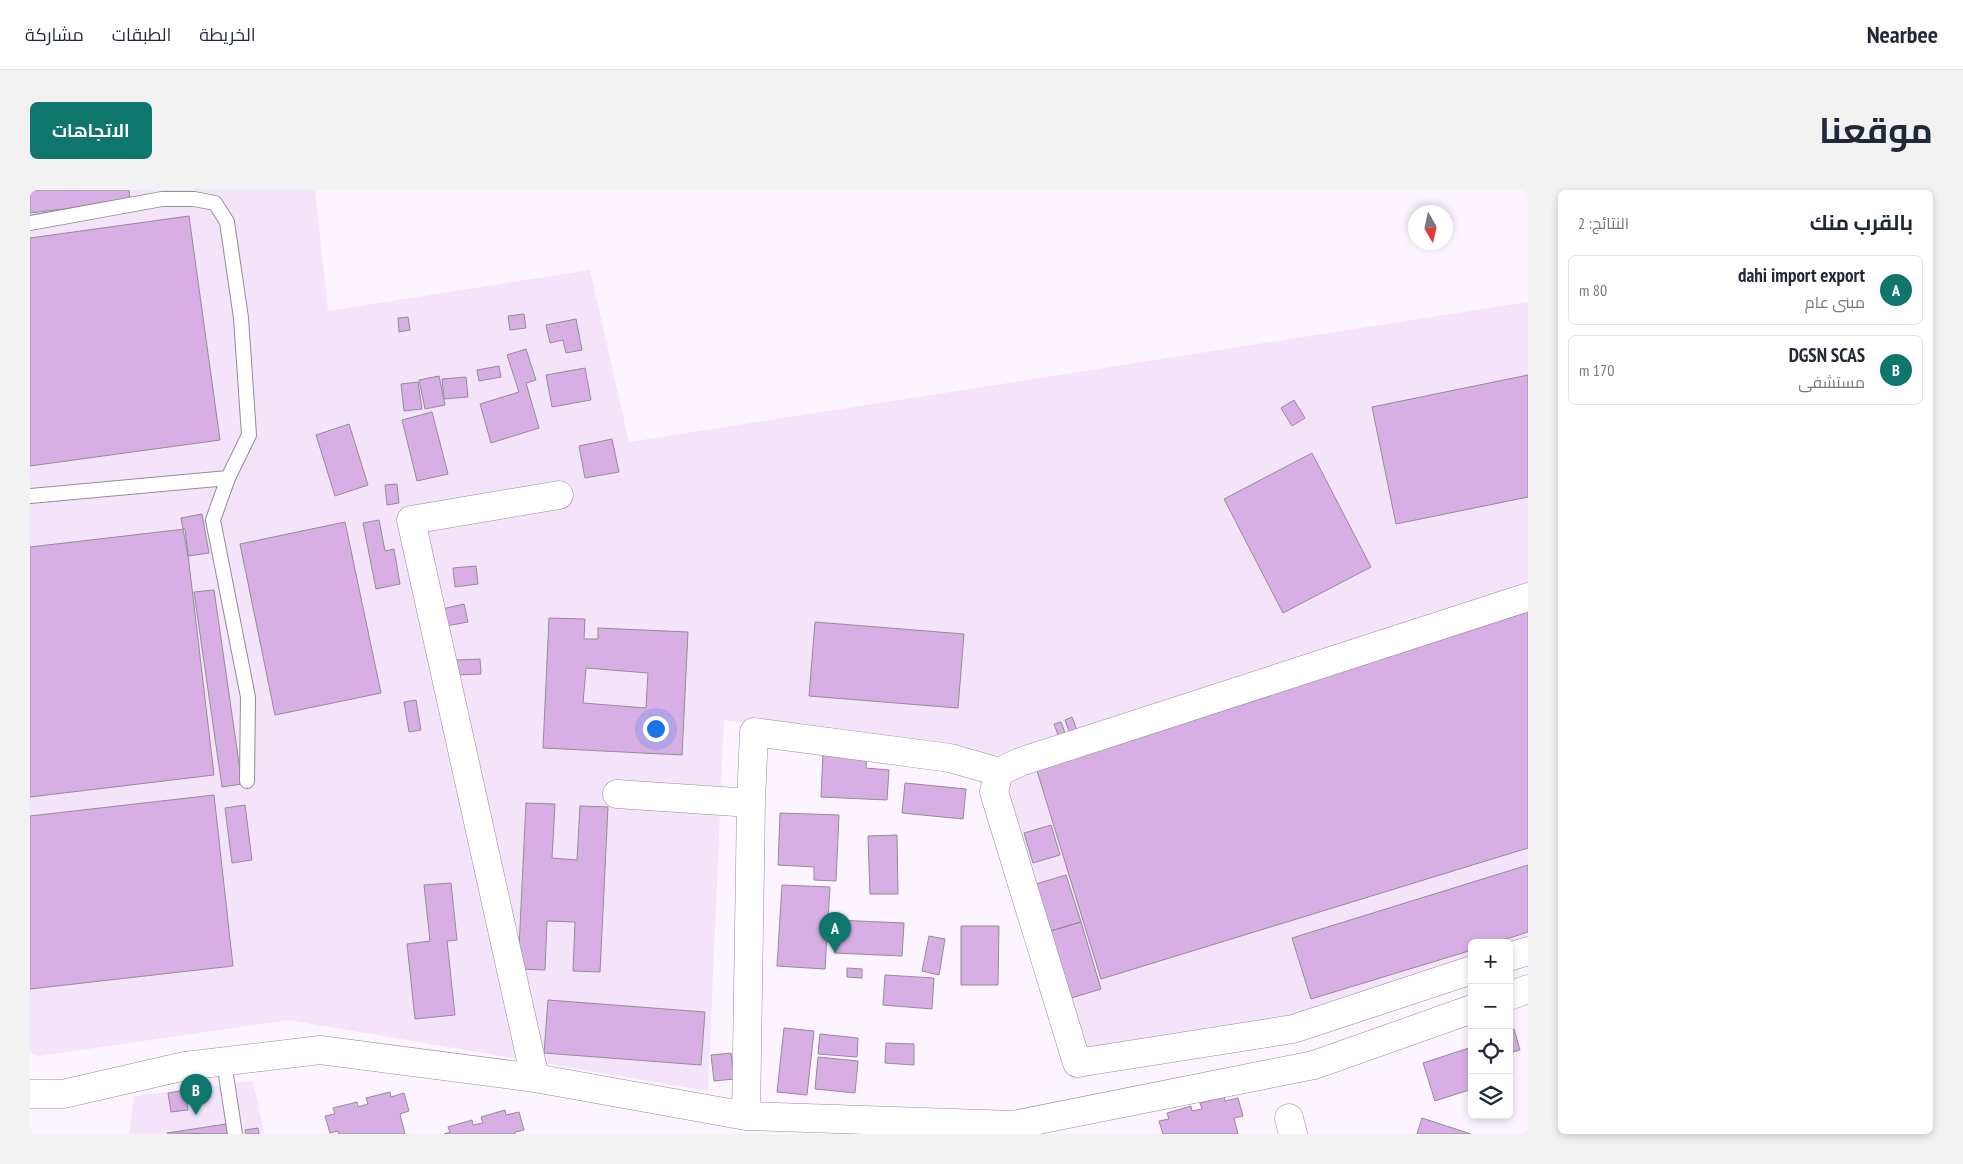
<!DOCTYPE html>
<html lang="ar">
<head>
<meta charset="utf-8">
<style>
  :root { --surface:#fff; --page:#f2f2f3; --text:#1f2937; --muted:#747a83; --line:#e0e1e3; --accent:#0f766e }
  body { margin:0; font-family:"PT Sans Narrow",Cairo,sans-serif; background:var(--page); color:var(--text); direction:rtl }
  .controls { position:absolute; right:15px; bottom:15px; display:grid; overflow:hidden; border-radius:8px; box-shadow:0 2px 8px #0003 }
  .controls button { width:45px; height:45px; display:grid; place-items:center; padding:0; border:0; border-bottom:1px solid var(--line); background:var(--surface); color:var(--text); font:25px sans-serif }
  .compass { position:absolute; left:1378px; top:15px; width:45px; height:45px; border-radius:50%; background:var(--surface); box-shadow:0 2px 8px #0003; rotate:171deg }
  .you { position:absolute; left:625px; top:538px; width:18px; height:18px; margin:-12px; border:4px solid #fff; border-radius:50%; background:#1a73e8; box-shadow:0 0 0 8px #1a73e833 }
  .badge { display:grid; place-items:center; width:32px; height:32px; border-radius:50%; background:var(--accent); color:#fff; font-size:16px; font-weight:700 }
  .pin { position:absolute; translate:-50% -41px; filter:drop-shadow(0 1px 2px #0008) }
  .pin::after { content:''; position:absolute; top:26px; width:18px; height:15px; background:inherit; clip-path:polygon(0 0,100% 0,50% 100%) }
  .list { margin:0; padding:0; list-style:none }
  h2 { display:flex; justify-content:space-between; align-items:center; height:65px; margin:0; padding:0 20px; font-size:21px }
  h2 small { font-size:16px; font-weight:400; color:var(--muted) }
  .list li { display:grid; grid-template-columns:32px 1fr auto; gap:15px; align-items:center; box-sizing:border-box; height:70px; margin:0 10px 10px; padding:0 10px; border:1px solid var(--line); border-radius:8px }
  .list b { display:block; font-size:19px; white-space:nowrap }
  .list p { margin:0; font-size:16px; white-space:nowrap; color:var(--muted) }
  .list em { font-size:16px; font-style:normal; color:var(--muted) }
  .icon { flex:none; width:28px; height:28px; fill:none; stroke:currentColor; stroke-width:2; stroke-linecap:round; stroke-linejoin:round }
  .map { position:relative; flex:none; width:1498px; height:944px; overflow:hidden; direction:ltr; border-radius:8px }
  header { display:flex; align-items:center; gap:30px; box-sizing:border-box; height:70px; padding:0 25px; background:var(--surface); border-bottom:1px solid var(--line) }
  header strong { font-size:24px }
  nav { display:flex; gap:28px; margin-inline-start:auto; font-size:18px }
  .intro { display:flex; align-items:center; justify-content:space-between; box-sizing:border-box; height:120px; padding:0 30px }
  h1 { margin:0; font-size:35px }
  .button { padding:12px 22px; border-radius:8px; background:var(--accent); color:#fff; font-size:18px; font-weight:700 }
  main { display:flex; gap:30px; padding:0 30px }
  aside { flex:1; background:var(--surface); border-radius:8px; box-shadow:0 2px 8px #0003 }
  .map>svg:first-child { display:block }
</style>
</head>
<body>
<header>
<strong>Nearbee</strong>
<nav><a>الخريطة</a><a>الطبقات</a><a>مشاركة</a></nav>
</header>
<div class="intro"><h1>موقعنا</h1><a class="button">الاتجاهات</a></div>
<main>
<aside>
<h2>بالقرب منك<small>النتائج: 2</small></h2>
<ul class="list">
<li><span class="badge">A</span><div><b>dahi import export</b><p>مبنى عام</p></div><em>80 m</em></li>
<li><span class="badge">B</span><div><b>DGSN SCAS</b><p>مستشفى</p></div><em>170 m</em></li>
</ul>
</aside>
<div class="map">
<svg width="1498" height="944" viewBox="0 0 1498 944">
  <rect width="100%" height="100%" fill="#fcf4fe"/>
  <path fill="#f4e4fa" d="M0,0H285L298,121L560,80L599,252L1498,112V764L1479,753H1442V780L1042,891L940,560L694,530L678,901L258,830L9,866L0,862Z
    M223,891L234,944H99L104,906Z"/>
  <path fill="#d7afe5" stroke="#958a99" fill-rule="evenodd" d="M0,0H99L100,11L0,23Z
    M159,26L190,250L0,276V48Z
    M494,124L496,138L480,140L478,126Z
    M378,127L380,140L369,142L368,128Z
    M546,129L552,160L536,163L533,150L520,153L516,135Z
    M496,159L506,190L496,193L509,238L461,253L450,214L489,202L477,165Z
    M469,176L471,187L449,191L447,180Z
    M555,178L561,210L522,217L516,185Z
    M1498,185V307L1366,334L1342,217Z
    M409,186L415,215L395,219L389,190Z
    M436,187L438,207L414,209L412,189Z
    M388,192L392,219L374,221L371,194Z
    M1264,210L1275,228L1262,236L1251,218Z
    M402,222L418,284L387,291L372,230Z
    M319,234L338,295L305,306L286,245Z
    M582,249L589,282L555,288L549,256Z
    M1282,263L1341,377L1253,423L1194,309Z
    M367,294L369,313L357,315L355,295Z
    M172,324L179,363L158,366L151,328Z
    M349,330L355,361L364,359L370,394L346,399L333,333Z
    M315,332L351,503L245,525L210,354Z
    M155,339L184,585L0,607V357Z
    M446,376L448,394L425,397L423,378Z
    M184,400L212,594L192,597L164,402Z
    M434,414L438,432L416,436L412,419Z
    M1498,419V658L1071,789L1004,571Z
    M519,428L555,429L554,449H568V438L658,442L652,565L513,558ZM556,478L618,483L616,518L553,513Z
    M785,432L934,444L928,518L779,506Z
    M450,469L451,484L426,485V470Z
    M386,510L391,540L379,542L374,512Z
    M1042,527L1050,548L1043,551L1035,530Z
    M1031,532L1038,551L1031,553L1024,534Z
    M793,562L837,564L836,578L859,580L857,610L791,607Z
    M875,593L936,599L933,629L872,623Z
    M184,605L203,776L0,799V626Z
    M496,613L525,614L522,668L547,670L550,616L578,617L570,782L543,781L545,732L517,731L515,780L488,779Z
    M215,615L222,670L202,673L195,618Z
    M750,623L809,625L806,691L784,690V677L748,675Z
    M1021,635L1030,665L1003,673L994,643Z
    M867,645L868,704H840L838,646Z
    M1498,675V742L1464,753H1442V760L1281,809L1262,748Z
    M1036,685L1051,732L1021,741L1006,694Z
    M421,693L427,750L417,751L425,825L385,829L377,754L400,751L394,695Z
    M752,695L800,697L795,779L747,776Z
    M806,730L874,733L872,766L805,763Z
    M1051,732L1071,799L1031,811L1010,744Z
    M931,736H969L968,795H931Z
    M899,746L915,749L909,785L892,781Z
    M817,778L832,779V788L817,787Z
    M855,785L904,788L902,819L853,815Z
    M518,810L675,822L671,875L514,863Z
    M754,838L784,841L777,905L747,902Z
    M1484,839L1490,860L1479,863V841Z
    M790,844L828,848L827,867L788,864Z
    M856,853L884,854V875L855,873Z
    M1442,857V899L1405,911L1393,873Z
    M701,863L704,889L684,891L681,865Z
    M788,867L828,871L825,903L785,899Z
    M155,900L158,920L141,922L138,903Z
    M360,902L361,907L374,903L379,921L370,924L375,944H309L308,941L300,943L295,926L305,924L303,918L327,912L328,917L338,914L336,908Z
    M1194,907L1195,911L1208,908L1213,926L1204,928L1208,944H1133L1129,931L1139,929L1137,923L1161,916L1162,921L1172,919L1170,913Z
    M475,920L476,925L489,922L494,940L485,942V944H414L420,942L418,937L442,930L443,935L453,933L451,927Z
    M1392,928L1441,944H1387Z
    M196,934L197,944L137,943Z
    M228,938L229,944H216L215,940Z"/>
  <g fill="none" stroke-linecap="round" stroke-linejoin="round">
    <defs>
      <path id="service" d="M0,33L132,9H164L185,13L197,32L211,128L219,245L198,288L183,330L218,507L217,591
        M0,306L198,288
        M194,872L205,944"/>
      <path id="minor" d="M587,604L721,613
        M1479,767L1498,761
        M1442,780L1263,839L1047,873L964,602L969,582L990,572L1498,407
        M1479,806L1498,799
        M505,888L381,330L529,305
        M0,904H33L155,876L290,860L505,888L716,926L983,935L1284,875L1442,819
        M716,926L721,613L724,542L920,568L969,582
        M1259,928L1263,944"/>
    </defs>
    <use href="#service" stroke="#968b9a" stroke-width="16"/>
    <use href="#minor" stroke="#968b9a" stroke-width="29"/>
    <use href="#service" stroke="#fff" stroke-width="14"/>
    <use href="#minor" stroke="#fff" stroke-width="28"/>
  </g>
</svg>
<div class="controls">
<button>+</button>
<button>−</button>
<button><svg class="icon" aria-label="locate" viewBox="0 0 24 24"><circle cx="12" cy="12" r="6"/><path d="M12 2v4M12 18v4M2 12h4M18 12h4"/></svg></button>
<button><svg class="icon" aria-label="layers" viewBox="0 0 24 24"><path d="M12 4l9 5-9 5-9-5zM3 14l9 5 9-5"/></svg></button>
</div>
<svg class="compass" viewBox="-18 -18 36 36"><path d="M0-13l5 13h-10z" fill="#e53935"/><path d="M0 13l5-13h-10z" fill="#747a83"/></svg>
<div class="you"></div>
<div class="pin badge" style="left:805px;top:763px">A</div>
<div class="pin badge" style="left:166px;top:925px">B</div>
</div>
</main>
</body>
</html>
